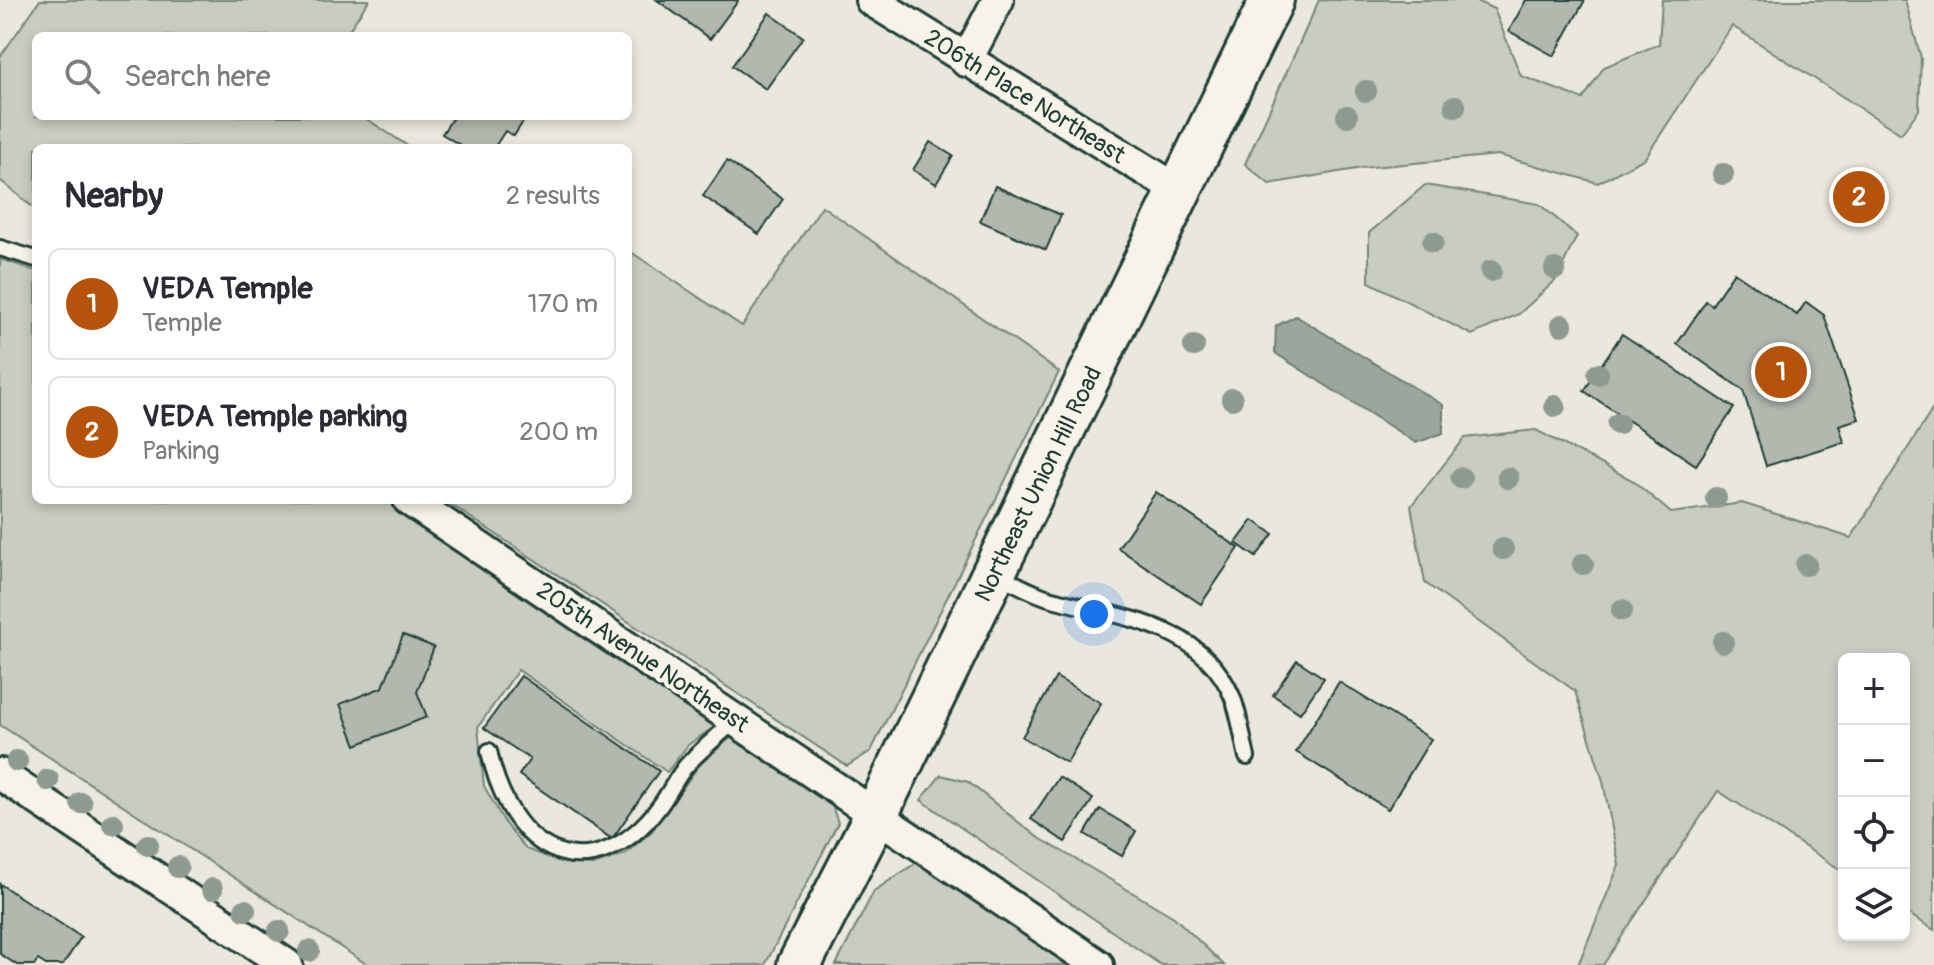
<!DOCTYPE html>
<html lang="en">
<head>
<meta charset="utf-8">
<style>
  :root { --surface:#fff; --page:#f2f2f3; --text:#2b2b33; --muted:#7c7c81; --line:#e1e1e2; --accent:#b45309 }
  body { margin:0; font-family:Pangolin,sans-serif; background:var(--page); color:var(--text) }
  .controls { position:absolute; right:24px; bottom:24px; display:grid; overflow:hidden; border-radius:12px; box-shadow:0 4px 12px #0003 }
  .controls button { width:72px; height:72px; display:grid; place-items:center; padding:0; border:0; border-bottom:2px solid var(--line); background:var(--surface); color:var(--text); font:40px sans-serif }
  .you { position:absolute; left:1094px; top:614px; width:28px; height:28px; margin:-20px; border:6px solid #fff; border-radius:50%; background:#1a73e8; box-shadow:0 0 0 12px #1a73e833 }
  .badge { display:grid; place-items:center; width:52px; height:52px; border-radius:50%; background:var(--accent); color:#fff; font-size:26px; font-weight:700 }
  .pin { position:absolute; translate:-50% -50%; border:4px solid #fff; box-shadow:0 2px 8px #0006 }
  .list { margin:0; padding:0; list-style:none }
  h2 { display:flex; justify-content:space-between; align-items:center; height:104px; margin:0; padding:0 32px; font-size:34px }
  h2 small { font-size:26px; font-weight:400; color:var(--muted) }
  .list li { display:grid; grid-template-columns:52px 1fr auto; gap:24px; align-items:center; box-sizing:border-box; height:112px; margin:0 16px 16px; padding:0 16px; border:2px solid var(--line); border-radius:12px }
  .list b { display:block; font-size:30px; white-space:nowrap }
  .list p { margin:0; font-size:26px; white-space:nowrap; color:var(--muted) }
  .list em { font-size:26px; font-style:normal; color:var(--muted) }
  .icon { flex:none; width:44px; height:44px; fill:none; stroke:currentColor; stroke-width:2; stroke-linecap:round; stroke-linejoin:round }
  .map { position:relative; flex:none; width:1934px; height:965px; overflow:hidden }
  .search { position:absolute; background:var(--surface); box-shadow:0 4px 12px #0003; left:32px; top:32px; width:600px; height:88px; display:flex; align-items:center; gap:20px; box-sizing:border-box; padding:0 28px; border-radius:12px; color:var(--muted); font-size:30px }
  .panel { position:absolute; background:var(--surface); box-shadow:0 4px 12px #0003; left:32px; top:144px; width:600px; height:360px; border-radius:12px }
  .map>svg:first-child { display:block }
</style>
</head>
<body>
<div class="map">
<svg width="1934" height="965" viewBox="0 0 1934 965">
  <rect width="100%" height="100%" fill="#eae8dd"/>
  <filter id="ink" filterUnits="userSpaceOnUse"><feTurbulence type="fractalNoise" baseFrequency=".0125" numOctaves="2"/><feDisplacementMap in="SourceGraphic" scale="16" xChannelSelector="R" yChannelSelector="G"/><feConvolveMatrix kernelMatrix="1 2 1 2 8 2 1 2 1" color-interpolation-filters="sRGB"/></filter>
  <g filter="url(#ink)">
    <path fill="#c8ccc1" stroke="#74847a" stroke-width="2" d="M40,0H369L345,36H36V116H362L411,148H36V210L0,180V57Z
      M1319,0H1474L1494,9L1521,76L1583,99L1604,67L1659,44L1662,0H1905L1921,58L1919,110L1901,134L1732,26L1645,158L1598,183L1498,155L1362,168L1269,184L1245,164Z
      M1425,185L1539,204L1577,236L1555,281L1519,314L1472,335L1369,282V233Z
      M822,206L1059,372L871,751L847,766L444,500H628V250L742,326Z
      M0,259L36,271V500H388L720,723L688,745L667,772L518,670L478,727L484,786L506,825L526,849L564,863L593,865L625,854L652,831L699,765L735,734L829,797L838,823L765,965H368L0,725Z
      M1934,407V930L1904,911V659H1844V872L1718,791L1603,965H1578L1619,865L1603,781L1575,691L1425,583L1411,506L1465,438L1536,430L1632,480L1671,513L1742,503L1851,538Z
      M941,775L968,782L1036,836L1174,917L1224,965H1161L921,800Z
      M919,861L1067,965H836L874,891Z"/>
    <path fill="#9ca69c" stroke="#6a7c72" stroke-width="2" d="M1296,316L1443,405V433L1416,443L1275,353L1276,326Z"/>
    <path fill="#b2b8ae" stroke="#1f3d34" stroke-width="2" d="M657,0H737L738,1L710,39Z
      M1526,0H1585L1554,56L1509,31Z
      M769,13L803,37L766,89L732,66Z
      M454,116H525L526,117L514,136L505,131L494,148H465L442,134Z
      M930,142L953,156L936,184L913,170Z
      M727,161L783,199L759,234L703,196Z
      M995,186L1061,215L1046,250L980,221Z
      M1734,272L1797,315L1806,302L1824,315L1859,419L1839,425L1844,442L1766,466L1743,390L1677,344L1706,301L1712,305Z
      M1622,334L1734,408L1696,465L1584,391Z
      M1156,492L1239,548L1201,604L1118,548Z
      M1253,520L1273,534L1256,557L1236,543Z
      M403,635L434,647L417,692L427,717L356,745L340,704L383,687Z
      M1297,660L1324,678L1300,713L1273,695Z
      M521,676L659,771L612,839L519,775L530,759L484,728Z
      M1056,677L1101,703L1067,763L1022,737Z
      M1339,682L1431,739L1388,809L1296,752Z
      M1059,777L1093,799L1065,842L1031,819Z
      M1100,809L1136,831L1122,856L1085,834Z
      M0,884L81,937L63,965H46L38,960L34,965H17L0,954Z"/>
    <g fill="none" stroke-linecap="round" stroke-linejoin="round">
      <defs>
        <path id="lane" d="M0,248L36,259
          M998,575C1015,583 1032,593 1049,598C1117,618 1200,621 1232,696C1240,715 1242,737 1247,757
          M489,751C496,785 513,825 543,844C587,872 632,843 659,807C669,794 676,778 686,766C701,749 720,735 736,719"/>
        <path id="street" d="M871,0L1181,192
          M966,61L998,0
          M409,500L1098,965
          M0,774L287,965"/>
        <path id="secondary" d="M799,965L877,813L1272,0"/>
      </defs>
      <use href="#lane" stroke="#1f3d34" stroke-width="20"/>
      <use href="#street" stroke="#1f3d34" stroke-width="36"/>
      <use href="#secondary" stroke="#1f3d34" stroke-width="48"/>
      <use href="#lane" stroke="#f7f3e8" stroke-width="14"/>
      <use href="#street" stroke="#f7f3e8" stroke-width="30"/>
      <use href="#secondary" stroke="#f7f3e8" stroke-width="42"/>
    </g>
    <g fill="#8d9a8f">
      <circle cx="1366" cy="91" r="11"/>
      <circle cx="1455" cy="106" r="11"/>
      <circle cx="1347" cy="116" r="11"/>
      <circle cx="1723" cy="174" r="11"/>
      <circle cx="1433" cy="242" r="11"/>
      <circle cx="1555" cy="269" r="11"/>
      <circle cx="1491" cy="271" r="11"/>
      <circle cx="1562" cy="325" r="11"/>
      <circle cx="1194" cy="346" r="11"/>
      <circle cx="1598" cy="374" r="11"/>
      <circle cx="1232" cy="399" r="11"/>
      <circle cx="1555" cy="406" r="11"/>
      <circle cx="1618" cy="424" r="11"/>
      <circle cx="1461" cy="478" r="11"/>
      <circle cx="1508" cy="478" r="11"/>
      <circle cx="1716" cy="498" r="11"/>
      <circle cx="1503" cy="549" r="11"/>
      <circle cx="1583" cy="564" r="11"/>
      <circle cx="1806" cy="565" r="11"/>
      <circle cx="1622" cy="610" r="11"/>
      <circle cx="1723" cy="642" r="11"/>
      <circle cx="17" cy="761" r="11"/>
      <circle cx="48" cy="780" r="11"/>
      <circle cx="81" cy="803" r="11"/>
      <circle cx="113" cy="824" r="11"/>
      <circle cx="148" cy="845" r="11"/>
      <circle cx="178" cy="867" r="11"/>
      <circle cx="212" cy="889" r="11"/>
      <circle cx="245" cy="910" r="11"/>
      <circle cx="279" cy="931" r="11"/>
      <circle cx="309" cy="951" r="11"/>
    </g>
  </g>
  <g text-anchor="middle" stroke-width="8" stroke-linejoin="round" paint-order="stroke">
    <g font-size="24" fill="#1f3d34" stroke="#f7f3e8">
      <text transform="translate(1025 96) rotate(32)" y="8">206th Place Northeast</text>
      <text transform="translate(1038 484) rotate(-64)" y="8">Northeast Union Hill Road</text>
      <text transform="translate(643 657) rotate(34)" y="8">205th Avenue Northeast</text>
    </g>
  </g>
</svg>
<div class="controls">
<button>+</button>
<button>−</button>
<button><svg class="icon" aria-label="locate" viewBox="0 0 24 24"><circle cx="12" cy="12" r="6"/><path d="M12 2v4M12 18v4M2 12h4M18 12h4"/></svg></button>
<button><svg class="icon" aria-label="layers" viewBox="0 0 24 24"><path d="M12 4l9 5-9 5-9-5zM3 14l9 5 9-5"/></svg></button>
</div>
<div class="you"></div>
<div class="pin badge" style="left:1781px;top:372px">1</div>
<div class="pin badge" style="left:1859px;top:197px">2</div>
<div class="search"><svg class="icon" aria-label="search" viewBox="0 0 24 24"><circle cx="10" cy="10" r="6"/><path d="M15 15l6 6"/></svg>Search here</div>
<section class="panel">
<h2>Nearby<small>2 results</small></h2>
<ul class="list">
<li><span class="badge">1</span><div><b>VEDA Temple</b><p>Temple</p></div><em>170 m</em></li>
<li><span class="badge">2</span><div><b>VEDA Temple parking</b><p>Parking</p></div><em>200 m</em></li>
</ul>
</section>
</div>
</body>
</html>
